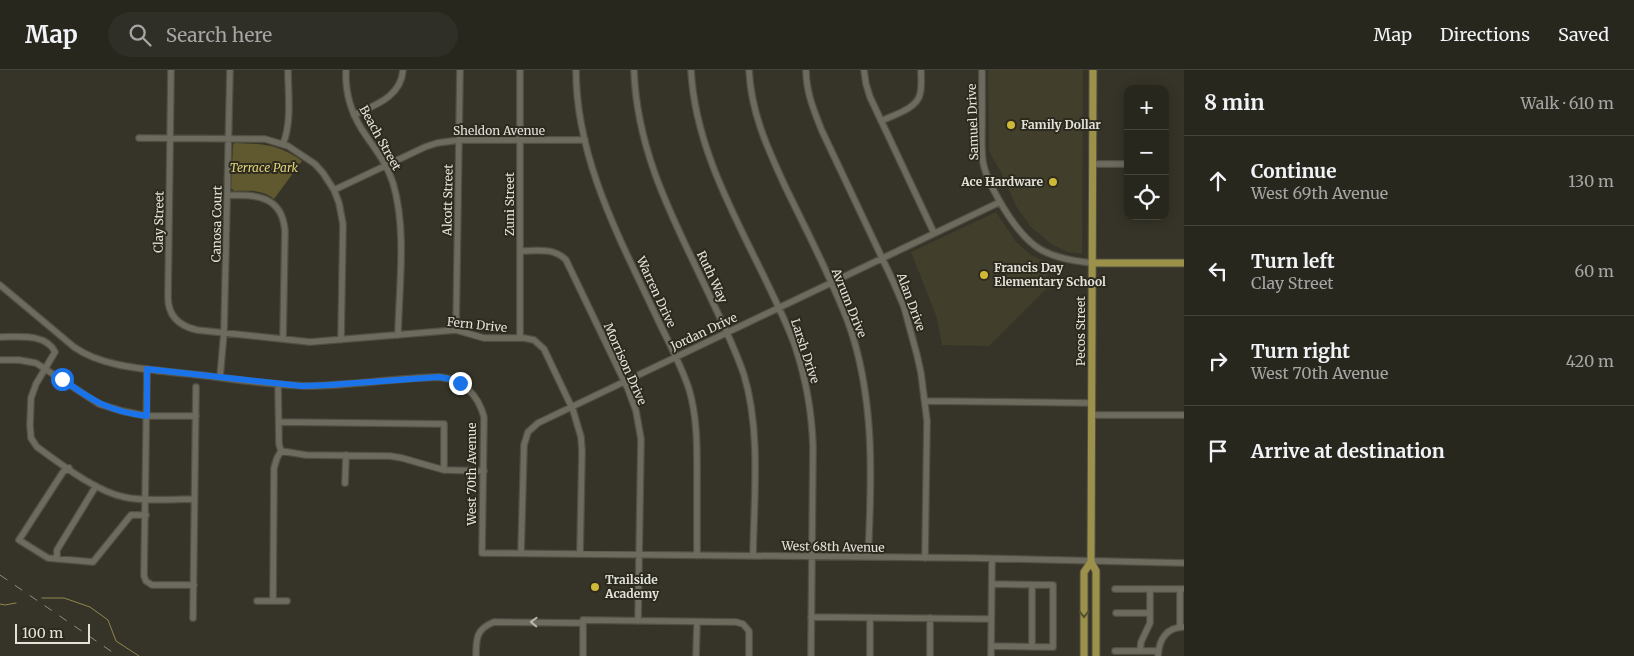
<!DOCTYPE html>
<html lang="en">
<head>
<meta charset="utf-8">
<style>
  :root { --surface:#28271e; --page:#302f27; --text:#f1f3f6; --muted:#a5a5a4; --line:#44443c }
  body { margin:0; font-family:Merriweather,serif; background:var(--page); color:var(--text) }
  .controls { position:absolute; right:15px; top:15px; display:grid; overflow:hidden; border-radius:10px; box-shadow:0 2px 12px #0003 }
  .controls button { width:45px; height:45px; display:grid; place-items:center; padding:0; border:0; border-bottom:1px solid var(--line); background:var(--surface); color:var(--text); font:25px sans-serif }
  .scale { position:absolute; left:15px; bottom:12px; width:75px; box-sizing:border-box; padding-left:5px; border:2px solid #e3e2da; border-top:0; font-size:14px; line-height:18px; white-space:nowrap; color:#e3e2da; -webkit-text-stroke:4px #2c2a1e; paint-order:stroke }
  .stop { position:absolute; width:15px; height:15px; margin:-11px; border:4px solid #1a73e8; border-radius:50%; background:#fff }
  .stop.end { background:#1a73e8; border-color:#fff; box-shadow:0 1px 5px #0008 }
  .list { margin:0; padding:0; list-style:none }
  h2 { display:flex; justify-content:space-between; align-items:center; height:65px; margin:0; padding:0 20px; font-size:21px }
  h2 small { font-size:16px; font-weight:400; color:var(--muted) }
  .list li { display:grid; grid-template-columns:32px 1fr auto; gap:15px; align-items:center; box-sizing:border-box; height:90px; padding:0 20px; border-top:1px solid var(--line) }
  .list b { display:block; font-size:19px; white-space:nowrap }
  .list p { margin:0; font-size:16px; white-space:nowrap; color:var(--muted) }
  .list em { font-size:16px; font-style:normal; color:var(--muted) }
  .icon { flex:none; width:28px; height:28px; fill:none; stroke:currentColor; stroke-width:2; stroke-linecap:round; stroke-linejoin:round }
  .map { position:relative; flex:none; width:1184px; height:586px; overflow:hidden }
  header { display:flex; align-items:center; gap:30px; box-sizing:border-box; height:70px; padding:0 25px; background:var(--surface); border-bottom:1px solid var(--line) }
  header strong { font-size:24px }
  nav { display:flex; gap:28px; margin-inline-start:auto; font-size:18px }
  .search { width:350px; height:45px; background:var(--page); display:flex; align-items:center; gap:12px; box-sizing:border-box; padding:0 18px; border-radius:28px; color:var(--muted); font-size:19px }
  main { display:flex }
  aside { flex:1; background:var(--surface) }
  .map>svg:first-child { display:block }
</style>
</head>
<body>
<header>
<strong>Map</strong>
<div class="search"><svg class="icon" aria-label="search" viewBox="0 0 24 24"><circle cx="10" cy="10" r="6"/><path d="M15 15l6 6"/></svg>Search here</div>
<nav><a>Map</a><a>Directions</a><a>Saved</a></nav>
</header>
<main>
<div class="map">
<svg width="1184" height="586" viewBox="0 0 1184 586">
  <rect width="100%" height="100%" fill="#363428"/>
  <path fill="#413e2b" d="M988,0H1083L1082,184L1068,182L1051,174L1031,157L1016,136L1002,104L989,81Z
    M996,142L1016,172L1031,185L1048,193L1047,218L989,276L942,275L937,248L911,182Z"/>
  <path fill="#60582f" d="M235,73C264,74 278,74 302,91L274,129C263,119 248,121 234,121L231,118L233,75Z"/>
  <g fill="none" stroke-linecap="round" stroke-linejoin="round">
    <path stroke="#92874a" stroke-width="1" d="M42,528H64L90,537L108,550L116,571L139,586
      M0,534L5,535L16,533"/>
    <defs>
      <path id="minor" d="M171,0L168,227C168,246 179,256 197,260L310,272L456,260L484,268H524L534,270L544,279L573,340L581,367L582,381L580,483
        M346,0C345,21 350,40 361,58C373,77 386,91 393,113C407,160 399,216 398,265
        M520,0V268
        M576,0C576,90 621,171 658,250C669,273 681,295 689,319C698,350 697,382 697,413C697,438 697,462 697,486
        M634,0C637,88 678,157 714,235C725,258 736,281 744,305C761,361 754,427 753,486
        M691,0C695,78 736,148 769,217C778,236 788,256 795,276C806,309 812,343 813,377L811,586
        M749,0C751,42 767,77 784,114C806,160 830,205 848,252C875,326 872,409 868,487
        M806,0C806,22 814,41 822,61L892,209L904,237L917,285L921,303L927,351L925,488
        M864,0L866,14L870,27L934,163
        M982,0C982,18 982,36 982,54C982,66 981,79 983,92C986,108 995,123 1003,137C1028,178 1044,188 1092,193
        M354,45C375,35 401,27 403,0
        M881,51C893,45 917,39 920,24C922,17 921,8 921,0
        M139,68L265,69L288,76L315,94L323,103L334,120L339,133L343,154L341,270
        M283,74C292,52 288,23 288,0
        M1093,94H1128
        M334,120L425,77L437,73L459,70H585
        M228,125C256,125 282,125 285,161L283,269
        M520,181C535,181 554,177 566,190L628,319L636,341L641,369L638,551
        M0,215L74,277C102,297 146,299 180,303C224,307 269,316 313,316C355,315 397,308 439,307C462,309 478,324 484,347L482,483L970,488L1184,493
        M456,260L460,0
        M0,267C18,267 46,263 55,282L36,314L31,328L30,355L31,368L37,377C61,394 95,421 124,427C145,432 173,429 194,429
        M0,290H19L36,293L99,334L122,341L147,346H196
        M147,299L144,506L146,511L152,515H194
        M220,307L224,262L230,0
        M278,314L279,374L281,381
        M925,331L1091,333
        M1091,345H1184
        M279,352L444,354V400
        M281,381L306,385L390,386L402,388L444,400L484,401
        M69,398L63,402L19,470L48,488L93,492L131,445H146
        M345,413L346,385
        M521,483L524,375L528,362L538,353L1000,132
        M57,489V480L96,416
        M1115,519H1184
        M257,531H287
        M273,531L274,398L277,388L281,381
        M1116,543H1150
        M811,547L991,549
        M193,548L196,317
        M1180,557V519
        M991,576L1053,577V515L992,514
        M1032,577V515
        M1115,581H1158
        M1140,581L1141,572L1150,553V519
        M476,586C476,569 476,559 494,552L583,553
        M583,586V550L736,552L743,554L749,561V586
        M696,586L697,552
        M870,586V548
        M930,586V548
        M991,586L992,489
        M1158,586C1159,570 1166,557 1184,557"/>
      <path id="major" d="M1093,0L1091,492L1096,501V586
        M1092,193H1184
        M1084,586V502L1091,492"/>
    </defs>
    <use href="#minor" stroke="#514f45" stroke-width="8"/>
    <use href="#major" stroke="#514f45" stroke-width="9"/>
    <use href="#minor" stroke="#6d6b5d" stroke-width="5.5"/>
    <use href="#major" stroke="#9c914a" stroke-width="7"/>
    <path stroke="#8d8b81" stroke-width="1" stroke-dasharray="9 9" stroke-linecap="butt" d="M0,505L118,586"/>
  </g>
  <defs><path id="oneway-chevron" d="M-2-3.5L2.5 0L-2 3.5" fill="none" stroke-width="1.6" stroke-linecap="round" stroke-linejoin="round" transform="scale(1.25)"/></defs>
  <use stroke="#534e2d" href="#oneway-chevron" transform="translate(1084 544) rotate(90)"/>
  <use stroke="#bab8ae" href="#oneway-chevron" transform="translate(534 552) rotate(-178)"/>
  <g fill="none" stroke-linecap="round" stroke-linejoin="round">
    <path stroke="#1a73e8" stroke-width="6" d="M62,309C91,330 110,342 147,346V299L302,316L328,315L439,307L450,309L460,313"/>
  </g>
  <g fill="#ceb837" stroke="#2c2a1e" stroke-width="2">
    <circle cx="1011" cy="55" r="5"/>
    <circle cx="1053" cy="112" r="5"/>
    <circle cx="984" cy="205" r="5"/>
    <circle cx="595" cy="517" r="5"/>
  </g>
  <g text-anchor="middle" stroke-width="4" stroke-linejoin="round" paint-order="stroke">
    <g font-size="12" fill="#e3e2da" stroke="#2c2a1e">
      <text transform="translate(973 52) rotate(-92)" y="4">Samuel Drive</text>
      <text x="499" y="65">Sheldon Avenue</text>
      <text transform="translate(380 68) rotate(61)" y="4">Beach Street</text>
      <text transform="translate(448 130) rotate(-89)" y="4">Alcott Street</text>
      <text transform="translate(510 134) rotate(-90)" y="4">Zuni Street</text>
      <text transform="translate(159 152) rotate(-89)" y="4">Clay Street</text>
      <text transform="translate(217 154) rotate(-89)" y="4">Canosa Court</text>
      <text transform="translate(712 207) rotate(65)" y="4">Ruth Way</text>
      <text transform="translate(656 222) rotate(65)" y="4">Warren Drive</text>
      <text transform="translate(911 232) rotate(70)" y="4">Alan Drive</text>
      <text transform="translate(849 233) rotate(68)" y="4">Avrum Drive</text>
      <text transform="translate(477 255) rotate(6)" y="4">Fern Drive</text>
      <text transform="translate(1081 261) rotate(-90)" y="4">Pecos Street</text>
      <text transform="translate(704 262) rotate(-25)" y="4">Jordan Drive</text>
      <text transform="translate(805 281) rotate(72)" y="4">Larsh Drive</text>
      <text transform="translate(625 294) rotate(66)" y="4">Morrison Drive</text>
      <text transform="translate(472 404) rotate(-90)" y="4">West 70th Avenue</text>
      <text transform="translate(833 477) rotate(1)" y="4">West 68th Avenue</text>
    </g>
    <g font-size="12" font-weight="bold" fill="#e3e2da" stroke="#2c2a1e" text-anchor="start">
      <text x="1021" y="59">Family Dollar</text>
      <text x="1043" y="116" text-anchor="end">Ace Hardware</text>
      <text x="994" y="202">Francis Day<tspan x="994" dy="14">Elementary School</tspan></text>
      <text x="605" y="514">Trailside<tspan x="605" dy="14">Academy</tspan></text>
    </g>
    <g font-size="12" font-style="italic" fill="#e3d379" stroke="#2c2a1e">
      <text x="264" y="102">Terrace Park</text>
    </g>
  </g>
</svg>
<div class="controls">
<button>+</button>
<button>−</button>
<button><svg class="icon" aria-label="locate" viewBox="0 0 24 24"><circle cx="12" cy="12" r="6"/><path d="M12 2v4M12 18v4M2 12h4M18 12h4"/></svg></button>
</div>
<div class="scale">100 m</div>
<div class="stop" style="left:62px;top:309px"></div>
<div class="stop end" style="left:460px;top:313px"></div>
</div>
<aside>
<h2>8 min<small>Walk · 610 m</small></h2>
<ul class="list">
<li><svg class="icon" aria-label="ahead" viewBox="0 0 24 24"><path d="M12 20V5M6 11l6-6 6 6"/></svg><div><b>Continue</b><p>West 69th Avenue</p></div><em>130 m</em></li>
<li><svg class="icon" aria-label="left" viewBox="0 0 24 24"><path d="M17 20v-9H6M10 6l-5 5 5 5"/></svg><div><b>Turn left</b><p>Clay Street</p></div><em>60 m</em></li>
<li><svg class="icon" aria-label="right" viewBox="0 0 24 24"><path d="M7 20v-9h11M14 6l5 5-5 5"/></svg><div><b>Turn right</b><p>West 70th Avenue</p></div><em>420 m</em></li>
<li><svg class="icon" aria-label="arrive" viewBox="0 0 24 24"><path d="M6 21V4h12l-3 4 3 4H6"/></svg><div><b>Arrive at destination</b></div></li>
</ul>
</aside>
</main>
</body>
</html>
